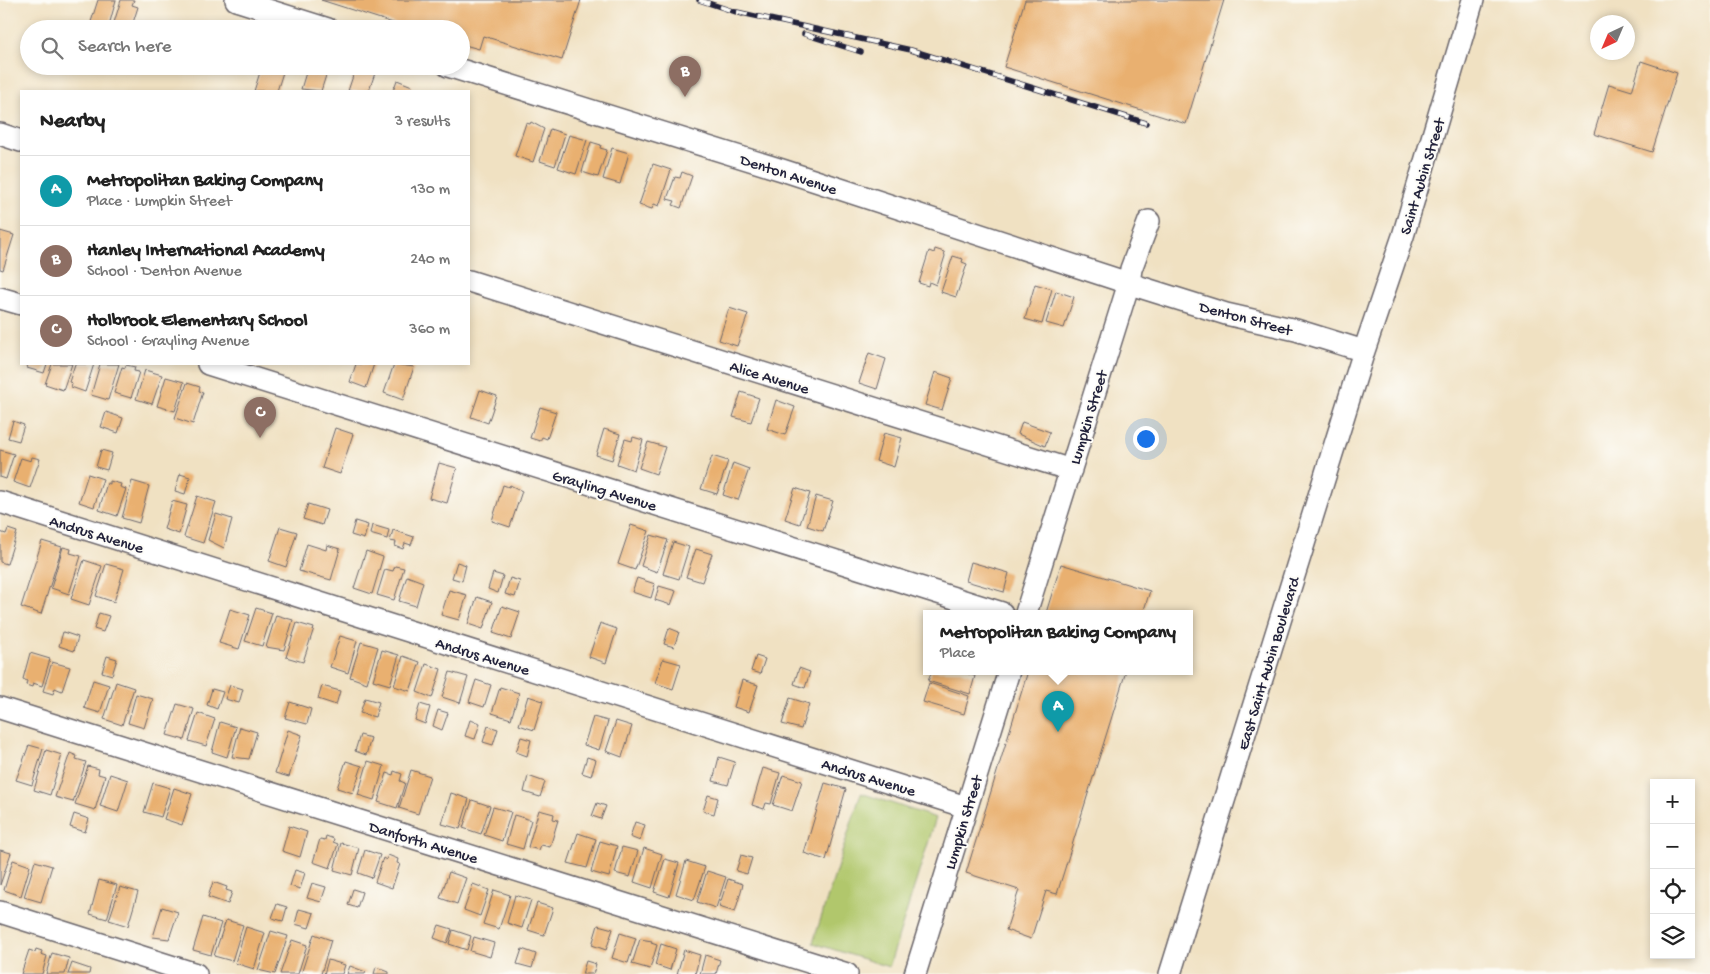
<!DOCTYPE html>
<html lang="en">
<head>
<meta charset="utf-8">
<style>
  :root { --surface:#fff; --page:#f2f2f2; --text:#222; --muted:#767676; --line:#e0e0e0; --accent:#0b8043 }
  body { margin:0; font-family:"Gochi Hand",sans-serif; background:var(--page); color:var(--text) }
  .controls { position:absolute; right:15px; bottom:15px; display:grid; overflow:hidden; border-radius:0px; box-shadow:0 2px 8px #0003 }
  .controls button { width:45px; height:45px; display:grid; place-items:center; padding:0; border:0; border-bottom:1px solid var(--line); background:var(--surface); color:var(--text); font:25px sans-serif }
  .compass { position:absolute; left:1590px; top:15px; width:45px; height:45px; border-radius:50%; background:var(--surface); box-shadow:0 2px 8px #0003; rotate:224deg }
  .you { position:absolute; left:1145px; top:438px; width:18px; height:18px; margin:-12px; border:4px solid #fff; border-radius:50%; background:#1a73e8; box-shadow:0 0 0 8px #1a73e833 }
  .badge { display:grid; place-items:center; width:32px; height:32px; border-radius:50%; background:var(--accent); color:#fff; font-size:16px; font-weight:700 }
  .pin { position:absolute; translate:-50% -41px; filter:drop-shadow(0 1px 2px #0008) }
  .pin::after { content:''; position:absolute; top:26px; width:18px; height:15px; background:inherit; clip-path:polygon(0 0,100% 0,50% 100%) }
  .popup { position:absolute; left:923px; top:610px; width:270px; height:65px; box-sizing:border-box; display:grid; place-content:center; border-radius:0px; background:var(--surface); filter:drop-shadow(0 1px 4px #0005); font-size:16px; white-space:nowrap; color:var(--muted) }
  .popup b { font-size:19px; color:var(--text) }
  .popup::after { content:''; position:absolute; left:50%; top:100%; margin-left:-10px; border:10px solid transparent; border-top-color:var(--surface) }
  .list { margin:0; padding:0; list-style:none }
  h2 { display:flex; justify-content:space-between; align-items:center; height:65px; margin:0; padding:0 20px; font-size:21px }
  h2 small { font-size:16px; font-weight:400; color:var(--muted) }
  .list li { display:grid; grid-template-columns:32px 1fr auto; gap:15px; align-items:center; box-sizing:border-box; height:70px; padding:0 20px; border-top:1px solid var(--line) }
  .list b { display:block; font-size:19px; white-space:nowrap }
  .list p { margin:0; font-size:16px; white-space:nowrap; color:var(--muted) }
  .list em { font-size:16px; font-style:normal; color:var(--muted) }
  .icon { flex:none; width:28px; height:28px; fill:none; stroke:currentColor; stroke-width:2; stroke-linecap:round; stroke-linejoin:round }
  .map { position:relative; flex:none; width:1710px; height:974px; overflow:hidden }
  .search { position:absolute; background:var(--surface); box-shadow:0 2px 8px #0003; left:20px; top:20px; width:450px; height:55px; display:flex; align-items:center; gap:12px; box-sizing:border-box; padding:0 18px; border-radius:28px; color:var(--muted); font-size:19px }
  .panel { position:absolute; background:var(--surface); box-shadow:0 2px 8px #0003; left:20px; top:90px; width:450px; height:275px; border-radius:0px }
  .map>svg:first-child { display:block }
</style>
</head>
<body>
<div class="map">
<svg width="1710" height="974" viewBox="0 0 1710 974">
  <rect width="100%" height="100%" fill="#fdfcf7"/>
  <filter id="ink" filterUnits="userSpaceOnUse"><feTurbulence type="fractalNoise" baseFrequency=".02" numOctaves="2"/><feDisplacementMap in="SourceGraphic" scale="10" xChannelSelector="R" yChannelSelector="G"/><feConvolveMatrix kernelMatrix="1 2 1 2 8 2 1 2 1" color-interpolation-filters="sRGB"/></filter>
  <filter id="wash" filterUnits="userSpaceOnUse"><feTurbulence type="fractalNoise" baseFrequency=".0096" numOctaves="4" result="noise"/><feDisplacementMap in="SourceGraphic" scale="20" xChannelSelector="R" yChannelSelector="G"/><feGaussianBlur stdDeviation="1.12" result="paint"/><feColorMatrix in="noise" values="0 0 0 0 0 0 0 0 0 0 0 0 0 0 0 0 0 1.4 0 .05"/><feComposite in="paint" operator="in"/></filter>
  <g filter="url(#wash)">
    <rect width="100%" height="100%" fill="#f0e1c2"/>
    <path fill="#b1c76c" stroke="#6a7454" d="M861,793L936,818L889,967L813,943Z"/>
    <g id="blocks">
      <path fill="#e9b070" d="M98,0H116L108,29L90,25Z
        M121,0H134L132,5L138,7L131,29H112Z
        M321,0H581L562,60L483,36L479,49L461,44V29H412Z
        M1025,0H1224L1186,124L1004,67Z
        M1641,61L1677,73L1652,152L1594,134L1609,84L1632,91Z
        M262,66H285L277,91H254Z
        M308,66H329L321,91L301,89Z
        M356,67L375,73L369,91H348Z
        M397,80L412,86L410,91H393Z
        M531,122L544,129L533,162L515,156L526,123L530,124Z
        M550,129L565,134L555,166L540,161Z
        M569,135L587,140L576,174L558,168Z
        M591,142L601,145L600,148L607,150L598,177L582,172Z
        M612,148L629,153L620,184L603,179Z
        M653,164L671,170L659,206L654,204L652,209L639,205Z
        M682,172L692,176L681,208L673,205L675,201L667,199L675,177L680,178Z
        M0,231L14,235L3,270L0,269Z
        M935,249L944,252L945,256L936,285L929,282L928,286L919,283L929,251L934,253Z
        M953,256L963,259L962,262L967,264L956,297L941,292Z
        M1035,284L1052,289L1042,324L1025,319Z
        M1056,291L1074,297L1064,328L1046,323Z
        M729,308L748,314L737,346L719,340Z
        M869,353L886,359L877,389L859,383Z
        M28,364H47L44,373L27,368Z
        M52,364H72L63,390L45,384Z
        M75,364H94L85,392L71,387L72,383L69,382Z
        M100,364H119L108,400L91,395Z
        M356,364H374L366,388L350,382Z
        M394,364L414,367L403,400L384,393Z
        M126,365L135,367L134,371L139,372L131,398L114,393L122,367L125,368Z
        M145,370L162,375L152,404L136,399Z
        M935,372L952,378L942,410L925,405Z
        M166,377L184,382L175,411L157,406Z
        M187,383L200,387L199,391L203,392L193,424L175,418Z
        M480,390L497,396L488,423L471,417Z
        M741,392L759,398L751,422L733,417Z
        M776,400L795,407L785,435L767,429Z
        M540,407L556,412L547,439L542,437L540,441L530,438Z
        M106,412L123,418L118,433L101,427Z
        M13,421L24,425L19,441L8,438Z
        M1022,422L1050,432L1045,446L1018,434Z
        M335,428L353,434L340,474L322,468Z
        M604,429L620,434L612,460L596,455Z
        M884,433L902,438L894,467L876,461Z
        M633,437L643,440L634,470L617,464L625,439L632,441Z
        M648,442L665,447L656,474L639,468Z
        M0,450L14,454L6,479L0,477Z
        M101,450L112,453L107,470L96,467Z
        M712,456L728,461L717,494L701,489Z
        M32,457L40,459L30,488L13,482L21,458L31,461Z
        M439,463L457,468L447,503L429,498Z
        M733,463L749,469L738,500L723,495Z
        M88,474L103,479L94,507L79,502Z
        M180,474L190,477L185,494L175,491Z
        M110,481L121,484L120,487L126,489L117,516L99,510L107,483L110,484Z
        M132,481L149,486L139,523L122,518Z
        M503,485L509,487L510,485L522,491L510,527L492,521Z
        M795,488L810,493L800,524L785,519Z
        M197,496L216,502L203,543L184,537Z
        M816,496L833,501L823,531L807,526Z
        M172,501L187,505L179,534L164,529Z
        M308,504L327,510L322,525L303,519Z
        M216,514L232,519L224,548L208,540Z
        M355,521L368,525L364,539L351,535Z
        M372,525L389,530L387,539L370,534Z
        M631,525L649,531L635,570L618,564Z
        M280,527L297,532L286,567L269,561Z
        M8,529L17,532L7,564L0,562V532L6,534Z
        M393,530L414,537L411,545L405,543L403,549L395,546L396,542L390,541Z
        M651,535L668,540L657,572L641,566Z
        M42,541L62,547L41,614L21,607Z
        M673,542L689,547L679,579L663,574Z
        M307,544L326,550L327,545L340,549L331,580L299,571Z
        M63,547L71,549L70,553L81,556L69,594L51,588Z
        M696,549L712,554L702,582L686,577Z
        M366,551L383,557L372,594L354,588Z
        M84,560L102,566L89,605L71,599Z
        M457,562L466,565L462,581L452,578Z
        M971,562L1009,573L1004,592L966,581Z
        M106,564L124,569L114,602L96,596Z
        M1061,564L1150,591L1143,613H1046Z
        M395,566L404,568L394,600L377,595L385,569L393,571Z
        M493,573L503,576L498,593L488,589Z
        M407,576L423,582L416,606L399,601Z
        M510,578L520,581L515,597L505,594Z
        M637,578L655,584L651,598L632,592Z
        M659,586L676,591L671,605L655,600Z
        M449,590L467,595L459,620L441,615Z
        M477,597L492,602L483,629L468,624Z
        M502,606L520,612L511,639L493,633Z
        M256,608L272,613L262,646L245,641Z
        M230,609L250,615L239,649L219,643Z
        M99,613L109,616L103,632L94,629Z
        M276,615L293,620L284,650L266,647Z
        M297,623L314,628L303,662L286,657Z
        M600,623L617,629L606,663L589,657Z
        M669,628L679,632L674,647L664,644Z
        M63,632L78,637L74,651L59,646Z
        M340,636L357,641L348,673L330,667Z
        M361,642L378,647L367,683L350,677Z
        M382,650L399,655L390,685L373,680Z
        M30,653L50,659L42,686L33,683L32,687L26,685L27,681L23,679Z
        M107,656L117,659L112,675L102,672Z
        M403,656L420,662L410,691L394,686Z
        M756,656L765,659L760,674L751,671Z
        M663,659L681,664L673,689L655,683Z
        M52,662L70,667L62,691L55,688L53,694L43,691Z
        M426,664L441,669L432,698L417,692Z
        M799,668L810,672L805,688L794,684Z
        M932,671H960L975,676L970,694L928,681Z
        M1028,671H1126L1057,894L1046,891L1031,939L1006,930L1019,890L966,873Z
        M450,672L468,677L460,703L442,697Z
        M93,680L109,685L100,713L84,708Z
        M476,680L491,685L484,707L469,702Z
        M742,680L758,685L749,712L734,707Z
        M116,682L134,688L122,725L104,719Z
        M929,683L969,696L964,714L923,702Z
        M230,685L243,689L239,703L225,699Z
        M322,686L340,691L336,705L318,699Z
        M500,687L519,693L511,719L492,713Z
        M212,689L223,692L217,709L207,705Z
        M136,694L153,699L144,728L128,723Z
        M528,696L543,701L534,730L519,725Z
        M365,698L379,702L375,717L360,713Z
        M790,698L809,704L801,729L782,724Z
        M290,702L311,709L307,724L285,718Z
        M177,704L194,709L185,740L167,735Z
        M420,704L430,707L425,724L415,720Z
        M438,710L448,713L442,730L433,726Z
        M198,713L215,719L206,746L189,741Z
        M593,717L608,721L599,750L584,745Z
        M470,720L480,723L475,739L465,736Z
        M616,721L632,726L622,757L606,751Z
        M220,722L236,727L227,757L212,752Z
        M488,726L498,729L493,745L483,742Z
        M240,727L257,732L249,759L232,757Z
        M288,730L302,735L289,777L275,773Z
        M360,735L371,738L366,755L355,751Z
        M521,737L531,740L527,756L516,752Z
        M29,745L43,749L32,785L16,780Z
        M46,750L62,755L50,795L34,790Z
        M70,753L77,756L76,759L86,762L73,802L55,797Z
        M587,757L596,760L591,776L582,773Z
        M719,757L735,762L728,785L713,781Z
        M346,761L362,766L353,793L337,788Z
        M368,761L384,766L374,800L358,795Z
        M88,766L99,769L98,774L105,776L95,810L75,804Z
        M763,768L780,773L771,804L766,803L764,809L752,805Z
        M411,770L430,776L418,814L399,808Z
        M394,771L402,774L400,781L405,783L397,808L378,802L387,773L393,775Z
        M110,774L128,780L118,812L100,806Z
        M783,775L802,781L792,811L773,805Z
        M528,776L545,782L540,797L524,792Z
        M153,783L170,788L161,817L144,812Z
        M825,783L846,789L826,860L804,853Z
        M174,788L192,794L182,825L164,819Z
        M451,793L469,799L460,829L442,824Z
        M708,795L718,798L714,814L703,811Z
        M472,800L490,806L481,834L463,828Z
        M597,803L606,806L601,819L592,816Z
        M493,807L511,812L502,841L484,835Z
        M539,810L554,814L553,819L558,820L550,847L541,845L539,850L528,847Z
        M74,814L89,819L85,832L70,827Z
        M514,815L531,820L523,849L506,844Z
        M635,822L645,825L640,841L630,837Z
        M289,826L307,832L300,857L282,851Z
        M578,833L596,839L587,868L568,863Z
        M326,836L334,839L333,842L338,844L330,868L313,862L320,839L325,840Z
        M600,841L617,846L609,877L591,872Z
        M341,843L359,848L352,875L334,870Z
        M622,847L638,851L630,877L615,873Z
        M644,848L662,854L652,888L634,882Z
        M0,850L11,853L0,885Z
        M365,850L380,855L372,878L358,873Z
        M388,855L398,859L397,863L400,864L392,888L375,882L383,858L386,860Z
        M741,855L752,858L747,874L736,871Z
        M665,859L679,863L669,897L654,892Z
        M13,860L30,866L21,896L4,890Z
        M35,861L52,866L41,902L24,897Z
        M686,861L705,867L694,900L676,894Z
        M295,870L305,873L300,889L290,886Z
        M707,871L726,877L716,908L697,902Z
        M449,872L466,878L457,904L440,898Z
        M728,879L743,884L735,912L719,907Z
        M99,880L117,885L107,919L90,914Z
        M213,882L227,887L226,890L232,892L228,904L208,897Z
        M312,883L326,887L321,902L307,898Z
        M473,884L489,890L480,916L464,910Z
        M120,887L138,892L128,926L109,920Z
        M353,889L362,892L357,908L348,905Z
        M494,890L510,895L499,929L483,924Z
        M515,895L531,900L522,928L507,923Z
        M537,903L553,908L544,935L528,930Z
        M277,904L287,907L283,921L272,918Z
        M162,907L178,912L169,939L153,937Z
        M299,909L314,913L309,928L295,924Z
        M203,917L221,923L211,955L193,950Z
        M226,920L243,925L232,961L214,956Z
        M439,925L452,929L447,943L434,938Z
        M598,925L613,929L606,950L592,945Z
        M246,927L265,933L254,969L235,963Z
        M453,930L471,936L467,950L449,944Z
        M271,931L288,936L275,974L258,970Z
        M620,933L636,938L628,963L612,958Z
        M314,934L331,940L321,974H301Z
        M474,937L494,943L490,957L470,951Z
        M640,939L652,941L651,943L657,945L650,969L632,964Z
        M292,940L307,945L298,974H280Z
        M661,944L676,949L670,970L655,965Z
        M36,949L42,951L41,954L47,956L42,974H21L29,950L35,952Z
        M522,949L536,954L532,968L517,964Z
        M684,950L700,955L695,974H677Z
        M52,953L69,958L65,974H46Z
        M705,955L720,960L716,974H700Z
        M328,960L345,965L342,974H324Z
        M586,961L596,964L593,974H582Z
        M72,963L90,969L89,974H68Z
        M350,966L366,972L365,974H347Z
        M376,967L389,972V974H374Z"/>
    </g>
  </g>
  <g filter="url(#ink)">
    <use href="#blocks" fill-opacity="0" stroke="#6a656a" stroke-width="1"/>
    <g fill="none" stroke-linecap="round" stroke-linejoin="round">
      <defs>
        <path id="minor" d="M236,0L328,29
          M448,66L782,170L1143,288L1226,314L1296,330L1364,351
          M0,134L21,141
          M469,281L1071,470
          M0,298L21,304
          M208,364L1002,613
          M0,502L966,807
          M1026,613L1129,283L1131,269L1149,221
          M0,708L847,974
          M0,912L196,974
          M915,974L1009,671
          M1170,974L1364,351L1403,236L1473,0"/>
      </defs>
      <use href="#minor" stroke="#6a656a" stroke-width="24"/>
      <use href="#minor" stroke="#fff" stroke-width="21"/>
      <defs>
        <path id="rail" d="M699,0L742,14
          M737,12L911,50L1146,123
          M804,34L861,52"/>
      </defs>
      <use href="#rail" stroke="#22223b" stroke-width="5.5"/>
      <use href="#rail" stroke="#fdfcf7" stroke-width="4" stroke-dasharray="11" stroke-linecap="butt"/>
    </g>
  </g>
  <g text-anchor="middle" stroke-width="4" stroke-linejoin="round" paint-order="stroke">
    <g font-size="16" fill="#22223b" stroke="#fdfcf7">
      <text transform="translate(789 173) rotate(18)" y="6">Denton Avenue</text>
      <text transform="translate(1421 176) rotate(-73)" y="6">Saint Aubin Street</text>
      <text transform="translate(1246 317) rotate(15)" y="6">Denton Street</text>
      <text transform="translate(770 376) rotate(17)" y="6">Alice Avenue</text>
      <text transform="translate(1087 417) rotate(-73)" y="6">Lumpkin Street</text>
      <text transform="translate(605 489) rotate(17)" y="6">Grayling Avenue</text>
      <text transform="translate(97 533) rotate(17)" y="6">Andrus Avenue</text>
      <text transform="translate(483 655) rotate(17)" y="6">Andrus Avenue</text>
      <text transform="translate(1267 663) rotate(-73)" y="6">East Saint Aubin Boulevard</text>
      <text transform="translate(869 776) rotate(17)" y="6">Andrus Avenue</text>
      <text transform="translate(962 822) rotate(-73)" y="6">Lumpkin Street</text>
      <text transform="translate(424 841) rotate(17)" y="6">Danforth Avenue</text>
    </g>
  </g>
</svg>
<div class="controls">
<button>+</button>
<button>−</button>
<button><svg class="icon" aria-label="locate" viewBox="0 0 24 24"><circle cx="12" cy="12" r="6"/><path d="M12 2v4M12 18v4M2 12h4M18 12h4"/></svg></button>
<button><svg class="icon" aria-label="layers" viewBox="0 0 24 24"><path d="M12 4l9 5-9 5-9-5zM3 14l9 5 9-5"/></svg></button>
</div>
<svg class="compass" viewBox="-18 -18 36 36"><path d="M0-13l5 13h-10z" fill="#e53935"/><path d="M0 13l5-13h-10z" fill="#767676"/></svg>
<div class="you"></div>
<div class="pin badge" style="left:1058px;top:732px;background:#0f9aa8">A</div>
<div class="popup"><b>Metropolitan Baking Company</b>Place</div>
<div class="pin badge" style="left:685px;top:97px;background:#8d6e63">B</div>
<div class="pin badge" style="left:260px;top:438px;background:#8d6e63">C</div>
<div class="search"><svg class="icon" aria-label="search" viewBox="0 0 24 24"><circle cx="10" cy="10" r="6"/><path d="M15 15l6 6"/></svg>Search here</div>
<section class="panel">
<h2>Nearby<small>3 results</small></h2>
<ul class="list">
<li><span class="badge" style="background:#0f9aa8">A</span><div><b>Metropolitan Baking Company</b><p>Place · Lumpkin Street</p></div><em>130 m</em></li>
<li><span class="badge" style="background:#8d6e63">B</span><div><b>Hanley International Academy</b><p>School · Denton Avenue</p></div><em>240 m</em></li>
<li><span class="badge" style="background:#8d6e63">C</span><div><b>Holbrook Elementary School</b><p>School · Grayling Avenue</p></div><em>360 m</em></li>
</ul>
</section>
</div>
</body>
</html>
